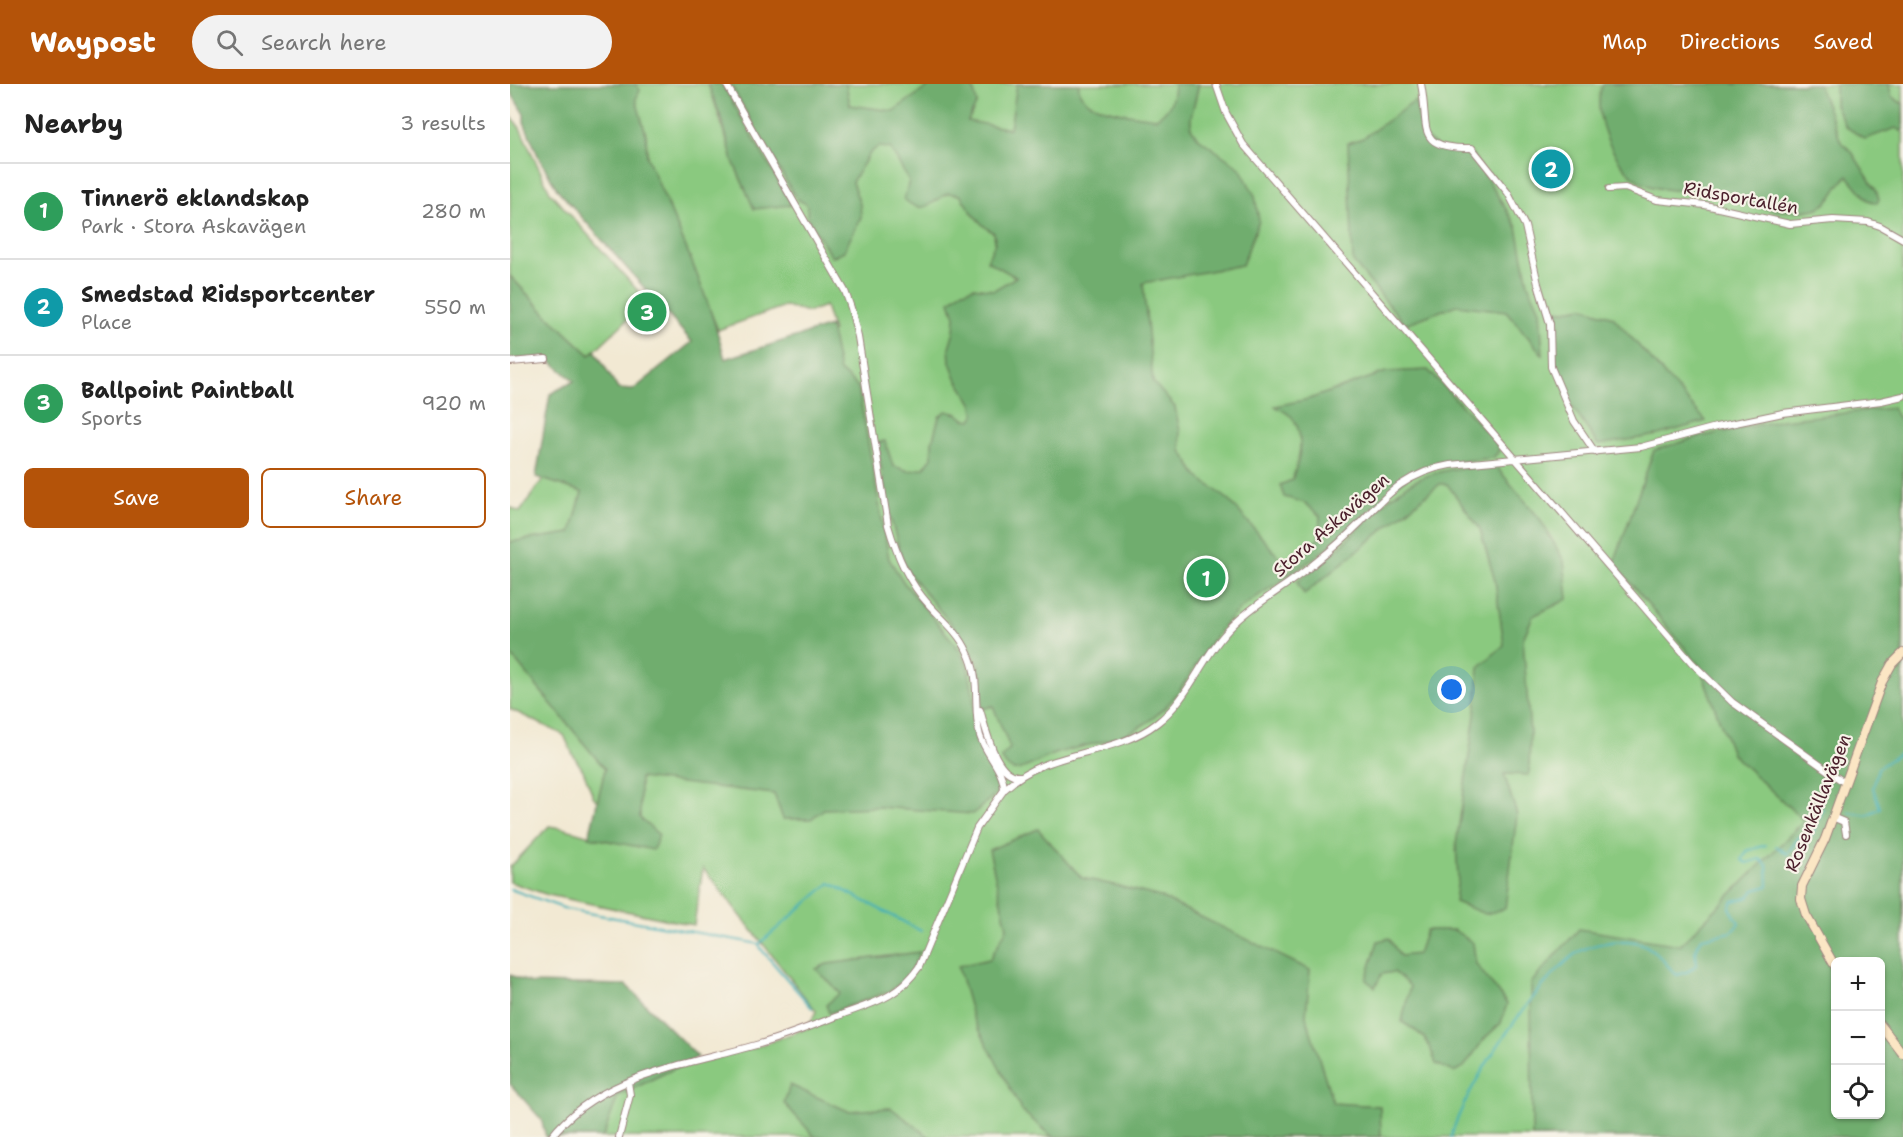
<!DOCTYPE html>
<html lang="en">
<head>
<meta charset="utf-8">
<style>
  :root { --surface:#fff; --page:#f2f2f2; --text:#222; --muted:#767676; --line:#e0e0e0; --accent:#b45309 }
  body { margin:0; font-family:"Shantell Sans",sans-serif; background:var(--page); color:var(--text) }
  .controls { position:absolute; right:18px; bottom:18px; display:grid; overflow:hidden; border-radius:9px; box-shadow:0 2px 4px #0004 }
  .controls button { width:54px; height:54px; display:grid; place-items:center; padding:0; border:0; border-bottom:2px solid var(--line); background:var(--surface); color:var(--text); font:30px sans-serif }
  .you { position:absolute; left:942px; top:606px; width:21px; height:21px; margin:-15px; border:4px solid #fff; border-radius:50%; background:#1a73e8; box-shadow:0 0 0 9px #1a73e833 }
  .badge { display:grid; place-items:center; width:39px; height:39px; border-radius:50%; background:var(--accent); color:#fff; font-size:20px; font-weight:700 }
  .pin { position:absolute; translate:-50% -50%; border:3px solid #fff; box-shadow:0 2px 6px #0006 }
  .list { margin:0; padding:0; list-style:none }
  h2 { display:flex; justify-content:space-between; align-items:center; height:78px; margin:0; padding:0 24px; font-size:26px }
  h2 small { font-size:20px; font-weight:400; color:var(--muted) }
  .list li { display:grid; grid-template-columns:39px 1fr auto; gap:18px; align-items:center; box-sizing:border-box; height:96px; padding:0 24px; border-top:2px solid var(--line) }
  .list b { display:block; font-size:22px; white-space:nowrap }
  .list p { margin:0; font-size:20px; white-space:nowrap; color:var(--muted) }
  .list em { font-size:20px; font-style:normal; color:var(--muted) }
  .actions { display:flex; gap:12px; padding:18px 24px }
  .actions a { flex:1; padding:14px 0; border:2px solid var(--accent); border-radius:9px; text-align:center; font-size:21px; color:var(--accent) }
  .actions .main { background:var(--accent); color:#fff }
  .icon { flex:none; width:33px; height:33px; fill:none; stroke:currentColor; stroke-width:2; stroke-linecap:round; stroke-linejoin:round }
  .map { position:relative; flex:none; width:1393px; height:1053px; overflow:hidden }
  header { display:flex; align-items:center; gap:36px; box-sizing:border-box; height:84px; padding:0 30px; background:var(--accent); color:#fff }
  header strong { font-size:28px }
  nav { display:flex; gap:33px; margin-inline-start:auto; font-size:21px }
  .search { width:420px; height:54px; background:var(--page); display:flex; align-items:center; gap:15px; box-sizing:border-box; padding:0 21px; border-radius:33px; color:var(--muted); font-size:22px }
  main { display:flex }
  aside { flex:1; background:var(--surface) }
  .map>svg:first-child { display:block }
</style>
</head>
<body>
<header>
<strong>Waypost</strong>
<div class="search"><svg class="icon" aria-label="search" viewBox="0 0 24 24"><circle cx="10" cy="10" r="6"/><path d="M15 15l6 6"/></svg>Search here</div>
<nav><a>Map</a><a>Directions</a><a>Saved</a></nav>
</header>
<main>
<aside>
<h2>Nearby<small>3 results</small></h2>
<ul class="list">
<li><span class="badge" style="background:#2e9e5b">1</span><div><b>Tinnerö eklandskap</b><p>Park · Stora Askavägen</p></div><em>280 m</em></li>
<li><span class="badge" style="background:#0f9aa8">2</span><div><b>Smedstad Ridsportcenter</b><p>Place</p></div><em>550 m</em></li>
<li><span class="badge" style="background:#2e9e5b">3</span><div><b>Ballpoint Paintball</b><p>Sports</p></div><em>920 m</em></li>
</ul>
<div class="actions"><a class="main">Save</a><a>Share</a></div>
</aside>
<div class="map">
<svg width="1393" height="1053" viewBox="0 0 1393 1053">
  <rect width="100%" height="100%" fill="#f7f3e8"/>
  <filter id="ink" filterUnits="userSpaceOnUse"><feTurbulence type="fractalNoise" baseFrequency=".0167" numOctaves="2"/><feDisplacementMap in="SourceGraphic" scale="12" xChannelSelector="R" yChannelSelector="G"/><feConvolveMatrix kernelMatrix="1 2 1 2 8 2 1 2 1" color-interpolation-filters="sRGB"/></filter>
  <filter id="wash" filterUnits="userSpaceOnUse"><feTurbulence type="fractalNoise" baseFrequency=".008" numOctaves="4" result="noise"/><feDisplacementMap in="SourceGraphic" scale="24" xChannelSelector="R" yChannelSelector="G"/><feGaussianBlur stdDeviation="1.35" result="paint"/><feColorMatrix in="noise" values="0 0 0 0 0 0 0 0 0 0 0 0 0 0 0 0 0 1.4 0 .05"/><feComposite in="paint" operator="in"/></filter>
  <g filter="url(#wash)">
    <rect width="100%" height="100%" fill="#f2e9d3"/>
    <path fill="#8ac97f" stroke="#6a7455" stroke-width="1.5" d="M125,0H198C211,33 218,68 233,100L225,66L209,27L201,0H1393V561L1378,575L1369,587L1331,679L1304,758L1289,790L1283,812L1288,839L1325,904L1326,1030H1370L1371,956L1393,986V1053H41C81,997 178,981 242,964C261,958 279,950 298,944L306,927L193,784L184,841L38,811L0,798V783L39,742C64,744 86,757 111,759L110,749L83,712L73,686L63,671L54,651L0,625V423L10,428L49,372L44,365L53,340L104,312L128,309L183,268L216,277L323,247L315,222L298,228L275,222L208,246L137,73L136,51L125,15L130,6Z
      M0,31L10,44L40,108L137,217L80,271L36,230L0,192Z"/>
    <path fill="#6fad6e" stroke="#5c664c" stroke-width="1.5" fill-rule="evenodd" d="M0,0H125L130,6L126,15L136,51L137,73C165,139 197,205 215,275L320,242L329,286L348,303L379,475L394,499L449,565L458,583L463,608L466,656L486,692L488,708L463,730L368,723L314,725L301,735H273L264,710L130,694V734L149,751L143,766L79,753L95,685L0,570V458L61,449L72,408L26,393L40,310L64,297L37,274L0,276V192L36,230L80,271L85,266L108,305L123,306L182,258L47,105L29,74L14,38V30L0,7Z
      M198,0H212L282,121L244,125L223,77L212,36Z
      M220,0H336L340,21L383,27L422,0H462L467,19L458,37L500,45L507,0H569C564,27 627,31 646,34C661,25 663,17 664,0H689L681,33V44L687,53L730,84L745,112L749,137L732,181L633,199L643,298L665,323L670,347L671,366L687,392L719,416L768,472L780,491C754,508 724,525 706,551C680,586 669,621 628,644C602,658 573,661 545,670C536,673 512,688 503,686C498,685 494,678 491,674L500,664L483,622L472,625L468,578L446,546L398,488L391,471L380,432L367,359L375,357L383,382L399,387L414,384L422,373V358L429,333L436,327L448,330L454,335L462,336L465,331L462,319L446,294L440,278L439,263L444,247L445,232L440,217L451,208L464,203L484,206L506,193L477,177L485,159L484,149C468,140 460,126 450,111L438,109C421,119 412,132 394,115L399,97L380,64L368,63L360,69L342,98L350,120L351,133L334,167L322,173L299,137L296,119L290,117L283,109Z
      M1093,0H1308L1331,58L1342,68L1366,106L1369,115L1367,119L1358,116L1338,92C1326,100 1323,119 1308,124C1267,136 1226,114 1186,108C1165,105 1143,108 1125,94C1102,77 1080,27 1093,0Z
      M1325,0H1381L1379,2L1382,13L1393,20V48L1386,44L1355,55L1336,43L1325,21Z
      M905,17L912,51L931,65L962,70L1007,143L1018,200L1030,226L1033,271L996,227L947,221L895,240L843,178L838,59L853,54Z
      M1073,223L1103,233L1196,337L1148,351L1088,361L1059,318L1043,271V228Z
      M918,286L986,358L989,367L983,374C963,376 941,377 923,382C887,393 865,423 838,446C820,462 802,476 782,489L781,487L789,474L809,454L810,432L795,419L774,413L770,401L782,396C789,378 795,354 784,336C781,330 771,326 765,322L799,315L876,288Z
      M1382,324L1393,340V1053H1022L1021,899L1069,845L1170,861L1294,737L1222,670L1189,581L1104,479L1144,366L1189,353L1272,336ZM1326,878H1370V1030H1326Z
      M988,380L989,386L1030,435L1054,477L1058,515L1023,532L1013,555L1020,649L1019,691L994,690L1007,731L995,825L975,830L945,818L948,794L946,761L966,624L969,583L994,561L985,497L970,445L937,400H930L794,510L787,498C804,484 822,471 837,456C858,437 877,412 903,398C929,384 960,383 988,380Z
      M528,745L572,794L604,801L650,813L800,886L796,932L823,1019L870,1022L871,1053H543L512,1027L462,932L448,882L480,875L497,844L479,766Z
      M916,846H944L963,859L966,880L997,920L991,939L975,954L954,983L944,988L926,980C918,954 915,952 892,938L900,902L884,888L872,890L865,903L856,896L868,857L879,854L890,872L908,870Z
      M410,868L399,892L380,907L319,929L316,921L330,909L306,885L317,880Z
      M0,891L21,899L116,901L188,973L108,1012L93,1053H36L31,1035L0,1000Z
      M280,1001L338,1027L381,1024L420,1053H305L274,1019Z"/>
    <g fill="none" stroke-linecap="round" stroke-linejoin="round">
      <path stroke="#3eafb8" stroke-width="2" d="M1339,728L1357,731L1370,724L1363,704L1368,684L1393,667
        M1266,762L1277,770L1289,753L1302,751L1313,725
        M0,805L56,825L249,860L320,799L411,847
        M249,860L251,865L302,924
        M941,1053C954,1004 1025,899 1067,869C1080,860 1108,855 1125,858C1143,861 1154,879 1167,891L1179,887L1187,880L1185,866L1192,854L1222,848L1229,839L1220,824L1223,817L1239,813L1244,806L1258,802L1257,781L1250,775L1237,779L1232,776L1237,767L1256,761"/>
    </g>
  </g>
  <g filter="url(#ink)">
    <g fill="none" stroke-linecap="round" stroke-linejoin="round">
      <defs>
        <path id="street" d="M706,0L716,29L733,60L1182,579L1222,618L1335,699
          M911,0C920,44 903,65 962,64L998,109L1015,142L1028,200L1040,240L1041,283L1064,337L1085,368
          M1099,105L1115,104L1147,116L1195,121L1280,140L1323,136L1358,138L1370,142L1393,155
          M0,278L36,275
          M470,626C476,644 485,693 510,692
          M494,706C536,664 602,674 647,639C677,616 689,580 713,552C738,522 776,504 806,478C821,466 836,453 850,439C862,426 875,412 890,401C905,391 922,384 940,381L1131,363L1206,343L1273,329L1371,317L1393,312
          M1322,733L1334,738L1336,750
          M41,1053C90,990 174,982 246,961C274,953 301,942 328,932C362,919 387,915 409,883L467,744L494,706C494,686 476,671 470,652C462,624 472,596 457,567C449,549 433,536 420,522C398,498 387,472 378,441L348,253L341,224L335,207L216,0
          M109,1053L120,1011L118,998"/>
        <path id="secondary" d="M1326,884L1296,831L1291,815L1292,802L1315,755L1372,598L1382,580L1393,569
          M1370,940L1393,970"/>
      </defs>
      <use href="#street" stroke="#9e847f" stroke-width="8"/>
      <use href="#secondary" stroke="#9e847f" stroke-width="10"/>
      <use href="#street" stroke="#fff" stroke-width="6"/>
      <use href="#secondary" stroke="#fbe6c4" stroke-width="8"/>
    </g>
  </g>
  <g text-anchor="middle" stroke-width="4.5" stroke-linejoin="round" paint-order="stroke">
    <g font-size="18" fill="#4a1f2b" stroke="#f7f3e8">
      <text transform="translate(1231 114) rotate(10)" y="6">Ridsportallén</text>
      <text transform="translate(821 441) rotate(-41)" y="6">Stora Askavägen</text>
      <text transform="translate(1308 719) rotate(-68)" y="6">Rosenkällavägen</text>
    </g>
  </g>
</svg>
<div class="controls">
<button>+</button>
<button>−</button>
<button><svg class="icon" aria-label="locate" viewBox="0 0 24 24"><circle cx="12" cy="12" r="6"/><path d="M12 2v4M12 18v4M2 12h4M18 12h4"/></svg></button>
</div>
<div class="you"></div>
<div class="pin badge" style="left:696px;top:494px;background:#2e9e5b">1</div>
<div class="pin badge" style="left:1041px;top:85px;background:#0f9aa8">2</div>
<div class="pin badge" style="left:137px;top:228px;background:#2e9e5b">3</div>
</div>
</main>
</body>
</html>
